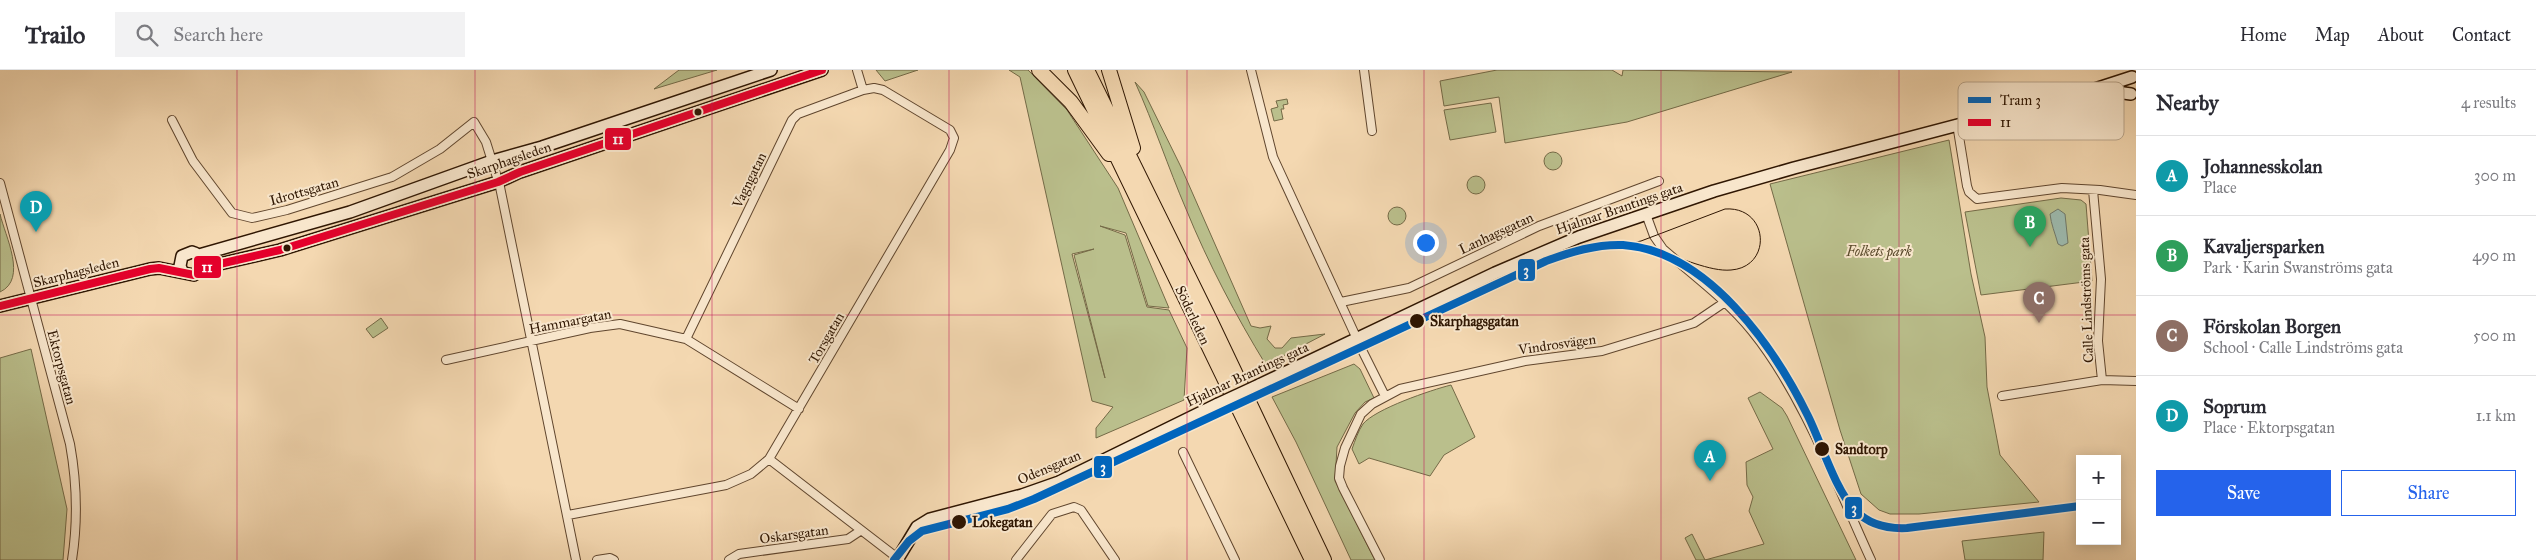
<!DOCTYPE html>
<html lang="en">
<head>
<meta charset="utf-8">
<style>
  :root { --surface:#fff; --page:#f2f2f3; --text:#2b2b33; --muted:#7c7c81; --line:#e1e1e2; --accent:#2563eb }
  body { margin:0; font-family:"IM FELL Great Primer",serif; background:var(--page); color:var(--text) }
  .controls { position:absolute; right:15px; bottom:15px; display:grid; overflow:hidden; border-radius:0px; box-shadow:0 2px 12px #0003 }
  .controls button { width:45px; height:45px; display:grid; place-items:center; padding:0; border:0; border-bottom:1px solid var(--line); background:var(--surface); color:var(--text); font:25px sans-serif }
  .you { position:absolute; left:1425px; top:172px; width:18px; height:18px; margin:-12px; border:4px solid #fff; border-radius:50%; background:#1a73e8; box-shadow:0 0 0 8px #1a73e833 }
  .badge { display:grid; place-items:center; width:32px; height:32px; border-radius:50%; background:var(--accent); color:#fff; font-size:16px; font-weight:700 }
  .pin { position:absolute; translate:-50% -41px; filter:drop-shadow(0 1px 2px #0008) }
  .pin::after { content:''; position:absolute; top:26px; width:18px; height:15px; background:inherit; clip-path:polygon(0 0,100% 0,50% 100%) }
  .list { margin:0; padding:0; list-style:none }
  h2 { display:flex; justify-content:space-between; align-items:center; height:65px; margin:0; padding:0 20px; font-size:21px }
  h2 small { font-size:16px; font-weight:400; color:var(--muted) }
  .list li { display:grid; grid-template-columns:32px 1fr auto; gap:15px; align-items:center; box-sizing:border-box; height:80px; padding:0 20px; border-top:1px solid var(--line) }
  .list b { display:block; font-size:19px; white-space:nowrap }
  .list p { margin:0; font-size:16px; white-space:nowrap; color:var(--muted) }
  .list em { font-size:16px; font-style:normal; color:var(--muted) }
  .actions { display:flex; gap:10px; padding:15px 20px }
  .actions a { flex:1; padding:11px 0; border:1px solid var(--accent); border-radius:0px; text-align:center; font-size:18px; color:var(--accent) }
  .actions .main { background:var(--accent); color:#fff }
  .icon { flex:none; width:28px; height:28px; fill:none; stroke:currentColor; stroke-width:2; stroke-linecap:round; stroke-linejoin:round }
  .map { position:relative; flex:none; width:2136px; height:490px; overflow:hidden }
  header { display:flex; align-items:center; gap:30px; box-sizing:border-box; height:70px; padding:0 25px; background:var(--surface); border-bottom:1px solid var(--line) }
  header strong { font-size:24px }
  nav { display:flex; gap:28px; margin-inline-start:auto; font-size:18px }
  .search { width:350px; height:45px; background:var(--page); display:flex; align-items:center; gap:12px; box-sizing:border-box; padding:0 18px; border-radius:0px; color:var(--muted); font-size:19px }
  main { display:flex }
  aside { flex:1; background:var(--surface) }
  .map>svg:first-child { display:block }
</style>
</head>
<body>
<header>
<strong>Trailo</strong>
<div class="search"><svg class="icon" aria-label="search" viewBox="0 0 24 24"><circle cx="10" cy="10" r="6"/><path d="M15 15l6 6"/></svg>Search here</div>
<nav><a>Home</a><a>Map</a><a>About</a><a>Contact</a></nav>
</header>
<main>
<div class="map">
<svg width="2136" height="490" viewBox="0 0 2136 490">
  <rect width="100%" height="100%" fill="#f4d8b1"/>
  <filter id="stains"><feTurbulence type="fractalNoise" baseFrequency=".004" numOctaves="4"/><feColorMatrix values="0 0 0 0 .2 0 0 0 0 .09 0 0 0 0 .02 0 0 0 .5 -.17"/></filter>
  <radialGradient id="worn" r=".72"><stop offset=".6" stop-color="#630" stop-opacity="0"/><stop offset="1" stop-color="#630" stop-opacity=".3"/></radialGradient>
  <path fill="#babf8c" stroke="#746a47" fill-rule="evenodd" d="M679,0H717L654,19Z
    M876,0H918L885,11Z
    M1009,0H1028L1067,40L1118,118L1169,238L1148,236L1126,163L1100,156L1125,165L1147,237L1169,240L1187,278L1184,330L1096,368V358L1113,337L1092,331L1020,7ZM1094,179L1074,185L1105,308L1072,184Z
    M1497,0H1612L1622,6L1623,0L1792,2L1627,52L1505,73L1499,27L1444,36L1440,11Z
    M1135,12L1144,22L1181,97L1251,256L1260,258L1271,256L1267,269L1275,278H1282L1291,268L1325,264L1266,295C1236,246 1208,193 1186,139C1168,97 1154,54 1135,12Z
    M1287,29L1288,34L1283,35L1284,39H1281L1283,49L1274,51L1271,39L1278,37L1276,31Z
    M1491,33L1496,62L1450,70L1444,40Z
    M1949,70L1971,204L1985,267L1987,317L2000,385L2039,432L1919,444H1890L1879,440L1861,424L1840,360L1770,114Z
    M1544 91a9 9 0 1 1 18 0a9 9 0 1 1-18 0Z
    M1467 115a9 9 0 1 1 18 0a9 9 0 1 1-18 0Z
    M2061,128L2081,130L2086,134L2092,211L1981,225L1965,142Z
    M1388 146a9 9 0 1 1 18 0a9 9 0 1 1-18 0Z
    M0,144C5,166 28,209 0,222Z
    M381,248L388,258L373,268L366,259Z
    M31,279L67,439L63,490H0V288Z
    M1354,294L1360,299L1374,328L1365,332L1355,343L1337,377L1335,411L1375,490H1351L1296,372L1272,327Z
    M1451,315L1475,367L1444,385L1430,406L1369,388L1359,394L1352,379C1355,371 1358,361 1363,354C1375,339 1431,320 1451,315Z
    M1760,322L1782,338L1787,346L1856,490H1696L1685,468L1692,464L1705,490L1764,474L1749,441L1753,427L1747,415L1746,392L1773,379L1748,328Z
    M2044,462L2043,490H1965L1962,471Z"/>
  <path fill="#9cb9ad" stroke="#707869" d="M2058,139L2065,144L2068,173L2062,176L2058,174C2055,163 2051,154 2050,144Z"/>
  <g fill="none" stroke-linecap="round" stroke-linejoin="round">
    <defs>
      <path id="street" d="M1251,0L1273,87L1363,282L1385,326
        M1364,0L1372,61
        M172,50L193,91L232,143L252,148L287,140L392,107L440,79L474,52L486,72L500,117L576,490
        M1957,54L1967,116L1969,122L1977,129L2062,118L2100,120L2136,125
        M0,113L70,374C77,413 78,451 72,490
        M2093,120L2101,209L2098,271L2102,310
        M1646,144L1654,166L1663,179C1694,206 1727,230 1752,261C1803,324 1837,416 1871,490
        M1341,232L1409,218L1539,156L1659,111
        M686,269L792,50L798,44L863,20L857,0
        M446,290L590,258L620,254L686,269L799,339
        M2002,326L2102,310L2136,311
        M1183,382L1235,490
        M769,389L900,490
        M568,445L726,415L751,404L769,389L950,80L954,68L950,60L883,20L874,18L863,20
        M597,490L610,488L614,490
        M729,490L739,484L848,469L860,461
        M1016,490L1052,444L1074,437L1081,440L1115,490
        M1380,490L1343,418L1339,408L1340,396L1345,378L1361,344L1372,334L1400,319L1525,291L1602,281L1694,253L1725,232"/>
      <path id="secondary" d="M2102,20L2131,24
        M199,185L350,142L492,91L542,77L771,0
        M202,198L280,180L498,112L520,102L822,0
        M0,236L150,199L159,198L194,205L202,198C203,190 200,184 192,182L182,186L180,196L182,201
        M1259,315L1495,203L1579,167L1714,121L1794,98L2095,19L2132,7
        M897,490L917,457L930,449L1022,425L1059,412L1218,334"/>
      <path id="highway" d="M1039,0L1071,32L1109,84
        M1075,0L1312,490
        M1087,0L1211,252L1324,490
        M1109,0L1133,78"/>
    </defs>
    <use href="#street" stroke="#60462e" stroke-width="10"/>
    <use href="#secondary" stroke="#2f1602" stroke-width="14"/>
    <use href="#highway" stroke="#2f1602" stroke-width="16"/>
    <use href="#street" stroke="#f8e6cc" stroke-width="8"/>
    <use href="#secondary" stroke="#f8e6cc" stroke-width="11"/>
    <use href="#highway" stroke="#f4d8b1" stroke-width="14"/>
    <path stroke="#2f1602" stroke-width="1" d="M1593,181L1641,171L1725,139C1769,136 1773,197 1731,200C1710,202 1680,187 1660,182"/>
    <defs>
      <path id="secondary-bridge" d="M1218,334L1259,315"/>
    </defs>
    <use href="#secondary-bridge" stroke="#2f1602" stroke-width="14" stroke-linecap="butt"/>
    <use href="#secondary-bridge" stroke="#f8e6cc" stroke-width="11"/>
    <defs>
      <path id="bus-1" d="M0,236L150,199L159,198L194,205L202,198L280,180L498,112L520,102L822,0"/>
    </defs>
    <use href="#bus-1" stroke="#f8e6cc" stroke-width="11"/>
    <use href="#bus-1" stroke="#e4002b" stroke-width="8"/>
    <defs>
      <path id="tram-1" d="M894,490L909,471L922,461L1008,439L1034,429L1546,191C1571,182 1596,174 1623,175C1708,181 1774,277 1808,346C1821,372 1835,420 1855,440C1869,455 1887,459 1907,458L2080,436"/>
    </defs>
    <use href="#tram-1" stroke="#f8e6cc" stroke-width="11"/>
    <use href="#tram-1" stroke="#0065bd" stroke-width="8"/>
  </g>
  <path fill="none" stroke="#c2185b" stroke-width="1" stroke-opacity="0.55" d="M237,0V490M475,0V490M712,0V490M949,0V490M1187,0V490M1424,0V490M1661,0V490M1899,0V490M0,245H2136"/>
  <g fill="#2f1602" stroke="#f8e6cc" stroke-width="2">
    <circle cx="698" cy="42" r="4.5"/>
    <circle cx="287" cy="178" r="4.5"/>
    <circle cx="1417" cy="251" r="8"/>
    <circle cx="1822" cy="379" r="8"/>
    <circle cx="959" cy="452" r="8"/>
  </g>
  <g text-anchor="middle" stroke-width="4" stroke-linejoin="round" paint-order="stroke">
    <g font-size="14" fill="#2f1602" stroke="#f8e6cc">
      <text transform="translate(509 90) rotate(-19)" y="5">Skarphagsleden</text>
      <text transform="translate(749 110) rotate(-64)" y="5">Vagngatan</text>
      <text transform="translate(304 121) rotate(-16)" y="5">Idrottsgatan</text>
      <text transform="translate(1619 138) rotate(-19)" y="5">Hjalmar Brantings gata</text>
      <text transform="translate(1496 163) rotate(-25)" y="5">Lanhagsgatan</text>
      <text transform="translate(76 202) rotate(-14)" y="5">Skarphagsleden</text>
      <text transform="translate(2086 230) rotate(-92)" y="5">Calle Lindströms gata</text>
      <text transform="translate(1193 245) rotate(65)" y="5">Söderleden</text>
      <text transform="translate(570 251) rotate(-11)" y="5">Hammargatan</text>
      <text transform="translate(826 268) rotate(-60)" y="5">Torsgatan</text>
      <text transform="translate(1557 274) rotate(-8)" y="5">Vindrosvägen</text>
      <text transform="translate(62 297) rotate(75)" y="5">Ektorpsgatan</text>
      <text transform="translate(1247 304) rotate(-25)" y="5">Hjalmar Brantings gata</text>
      <text transform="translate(1049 397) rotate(-23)" y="5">Odensgatan</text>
      <text transform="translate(794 464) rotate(-8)" y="5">Oskarsgatan</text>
    </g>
    <g font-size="14" font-style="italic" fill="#59492b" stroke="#f8e6cc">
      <text x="1879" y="186">Folkets park</text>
    </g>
    <g font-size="14" font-weight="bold" fill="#2f1602" stroke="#f8e6cc" text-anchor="start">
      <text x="1430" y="256">Skarphagsgatan</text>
      <text x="1835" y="384">Sandtorp</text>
      <text x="972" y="457">Lokegatan</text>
    </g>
  </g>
  <rect x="1958" y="12" width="166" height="58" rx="8" fill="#f8e6cc" stroke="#bca88f" stroke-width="1"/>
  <rect x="1968" y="27" width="23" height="6" fill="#0065bd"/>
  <rect x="1968" y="49" width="23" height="7" fill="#e4002b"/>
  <g font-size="14" fill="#2f1602">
    <text x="2000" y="35">Tram 3</text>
    <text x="2000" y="57">11</text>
  </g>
  <g stroke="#f8e6cc" stroke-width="2">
    <rect x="604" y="57" width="28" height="24" rx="5" fill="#e4002b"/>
    <rect x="193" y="185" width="29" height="24" rx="5" fill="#e4002b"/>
    <rect x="1517" y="188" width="19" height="24" rx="5" fill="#0065bd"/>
    <rect x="1093" y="385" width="20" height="24" rx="5" fill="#0065bd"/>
    <rect x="1844" y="426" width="19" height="24" rx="5" fill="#0065bd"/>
  </g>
  <g font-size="14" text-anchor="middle" font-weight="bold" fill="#fff">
    <text x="618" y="74">11</text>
    <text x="207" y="202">11</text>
    <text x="1526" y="205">3</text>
    <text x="1103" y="402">3</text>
    <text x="1854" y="443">3</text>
  </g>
  <rect width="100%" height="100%" filter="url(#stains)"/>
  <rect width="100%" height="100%" fill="url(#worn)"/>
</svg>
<div class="controls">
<button>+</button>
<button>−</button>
</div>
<div class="you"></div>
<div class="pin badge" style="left:1710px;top:411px;background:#0f9aa8">A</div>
<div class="pin badge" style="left:2030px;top:177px;background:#2e9e5b">B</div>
<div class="pin badge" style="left:2039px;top:253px;background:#8d6e63">C</div>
<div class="pin badge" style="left:36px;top:162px;background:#0f9aa8">D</div>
</div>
<aside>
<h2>Nearby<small>4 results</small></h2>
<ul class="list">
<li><span class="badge" style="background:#0f9aa8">A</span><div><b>Johannesskolan</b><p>Place</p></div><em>300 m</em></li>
<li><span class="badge" style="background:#2e9e5b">B</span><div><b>Kavaljersparken</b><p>Park · Karin Swanströms gata</p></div><em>490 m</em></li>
<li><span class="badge" style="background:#8d6e63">C</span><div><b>Förskolan Borgen</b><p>School · Calle Lindströms gata</p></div><em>500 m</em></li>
<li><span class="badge" style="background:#0f9aa8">D</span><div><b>Soprum</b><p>Place · Ektorpsgatan</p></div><em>1.1 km</em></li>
</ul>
<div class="actions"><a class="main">Save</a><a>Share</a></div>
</aside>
</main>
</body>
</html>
